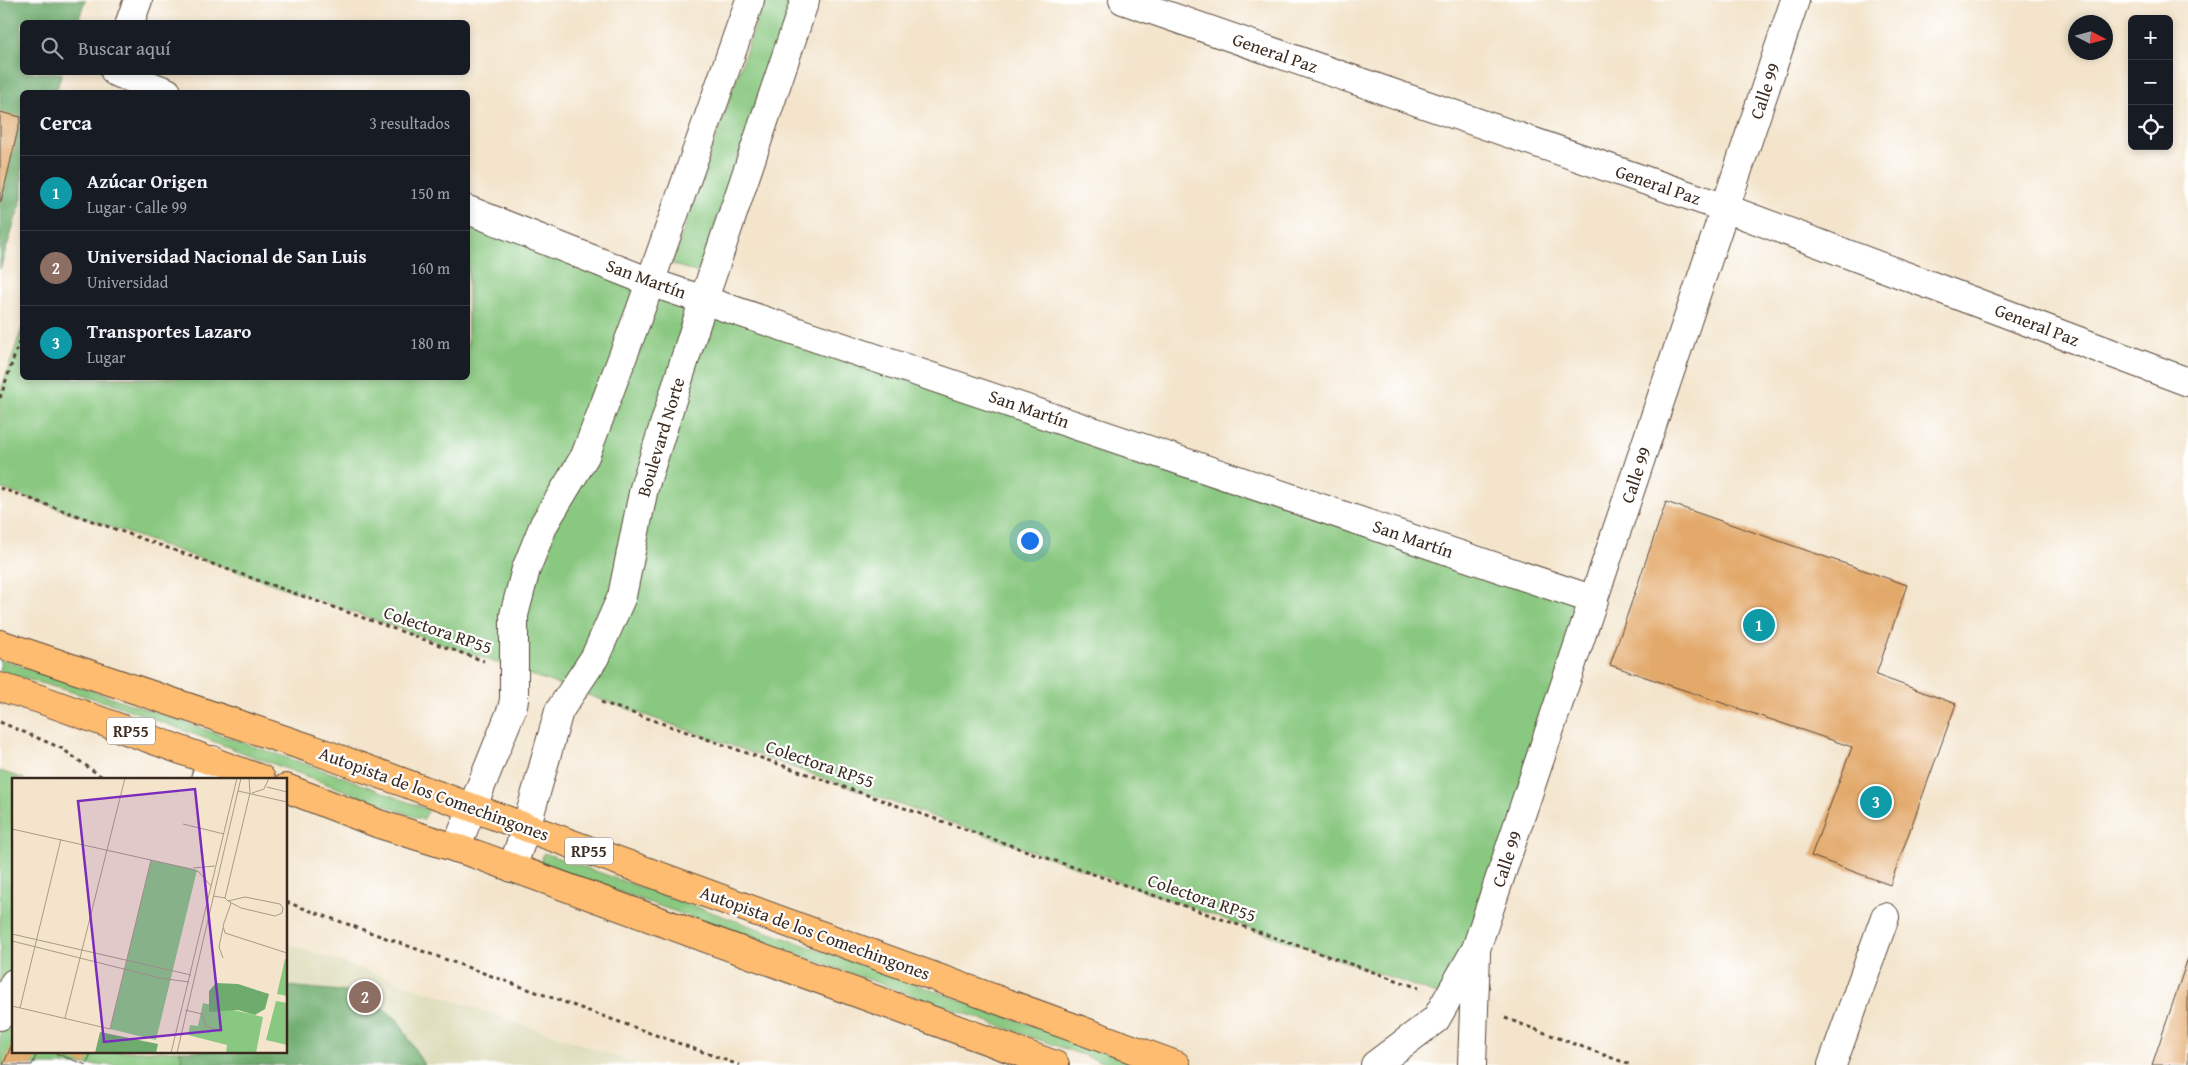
<!DOCTYPE html>
<html lang="es">
<head>
<meta charset="utf-8">
<style>
  :root { --surface:#171b24; --page:#242831; --text:#f1f3f6; --muted:#9ea1a6; --line:#363941; --accent:#d93025 }
  body { margin:0; font-family:"Gentium Book Plus",serif; background:var(--page); color:var(--text) }
  .controls { position:absolute; right:15px; top:15px; display:grid; overflow:hidden; border-radius:8px; box-shadow:0 2px 8px #0003 }
  .controls button { width:45px; height:45px; display:grid; place-items:center; padding:0; border:0; border-bottom:1px solid var(--line); background:var(--surface); color:var(--text); font:25px sans-serif }
  .compass { position:absolute; left:2068px; top:15px; width:45px; height:45px; border-radius:50%; background:var(--surface); box-shadow:0 2px 8px #0003; rotate:96deg }
  .you { position:absolute; left:1029px; top:540px; width:18px; height:18px; margin:-12px; border:4px solid #fff; border-radius:50%; background:#1a73e8; box-shadow:0 0 0 8px #1a73e833 }
  .badge { display:grid; place-items:center; width:32px; height:32px; border-radius:50%; background:var(--accent); color:#fff; font-size:16px; font-weight:700 }
  .pin { position:absolute; translate:-50% -50%; border:2px solid #fff; box-shadow:0 1px 5px #0006 }
  .list { margin:0; padding:0; list-style:none }
  h2 { display:flex; justify-content:space-between; align-items:center; height:65px; margin:0; padding:0 20px; font-size:21px }
  h2 small { font-size:16px; font-weight:400; color:var(--muted) }
  .list li { display:grid; grid-template-columns:32px 1fr auto; gap:15px; align-items:center; box-sizing:border-box; height:75px; padding:0 20px; border-top:1px solid var(--line) }
  .list b { display:block; font-size:19px; white-space:nowrap }
  .list p { margin:0; font-size:16px; white-space:nowrap; color:var(--muted) }
  .list em { font-size:16px; font-style:normal; color:var(--muted) }
  .icon { flex:none; width:28px; height:28px; fill:none; stroke:currentColor; stroke-width:2; stroke-linecap:round; stroke-linejoin:round }
  .map { position:relative; flex:none; width:2188px; height:1065px; overflow:hidden }
  .search { position:absolute; background:var(--surface); box-shadow:0 2px 8px #0003; left:20px; top:20px; width:450px; height:55px; display:flex; align-items:center; gap:12px; box-sizing:border-box; padding:0 18px; border-radius:8px; color:var(--muted); font-size:19px }
  .panel { position:absolute; background:var(--surface); box-shadow:0 2px 8px #0003; left:20px; top:90px; width:450px; height:290px; border-radius:8px }
  .map>svg:first-child { display:block }
</style>
</head>
<body>
<div class="map">
<svg width="2188" height="1065" viewBox="0 0 2188 1065">
  <rect width="100%" height="100%" fill="#fff"/>
  <filter id="ink" filterUnits="userSpaceOnUse"><feTurbulence type="fractalNoise" baseFrequency=".02" numOctaves="2"/><feDisplacementMap in="SourceGraphic" scale="10" xChannelSelector="R" yChannelSelector="G"/><feConvolveMatrix kernelMatrix="1 2 1 2 8 2 1 2 1" color-interpolation-filters="sRGB"/></filter>
  <filter id="wash" filterUnits="userSpaceOnUse"><feTurbulence type="fractalNoise" baseFrequency=".0096" numOctaves="4" result="noise"/><feDisplacementMap in="SourceGraphic" scale="20" xChannelSelector="R" yChannelSelector="G"/><feGaussianBlur stdDeviation="1.12" result="paint"/><feColorMatrix in="noise" values="0 0 0 0 0 0 0 0 0 0 0 0 0 0 0 0 0 1.4 0 .05"/><feComposite in="paint" operator="in"/></filter>
  <g filter="url(#wash)">
    <rect width="100%" height="100%" fill="#f3e4cb"/>
    <path fill="#deddbb" d="M286,943L641,1065H215L286,1051Z"/>
    <path fill="#89c880" stroke="#62794f" d="M764,0H793L698,273L672,264Z
      M468,211L1594,600L1454,1000L0,488V392L22,328V378H468Z
      M0,659L343,777L429,810L423,820L116,705L0,671Z
      M0,771L25,779H14V1051H219L215,1065H0Z
      M544,853L1144,1065H1111L540,864Z"/>
    <path fill="#6eac6e" stroke="#546b46" d="M0,0H85L78,22H22V72L62,73L56,92H22V198L0,269Z
      M286,986L364,993L398,1020L424,1065H182L180,1051H286Z"/>
    <g id="blocks">
      <path fill="#e3a96a" d="M0,112L21,117L1,202H0Z
        M1666,502L1907,585L1876,675L1956,704L1890,885L1811,856L1852,747L1610,665Z
        M2188,958V1065H2152Z
        M14,1040V1051H38L32,1065H3Z
        M50,1051H92L86,1065Z"/>
    </g>
  </g>
  <g filter="url(#ink)">
    <use href="#blocks" fill-opacity="0" stroke="#574638" stroke-width="1"/>
    <g fill="none" stroke-linecap="round" stroke-linejoin="round">
      <defs>
        <path id="minor" d="M1123,0L1725,208L2188,382
          M130,22L138,0
          M115,72L167,92
          M468,210L650,282L1594,600
          M205,779L212,760
          M456,848L512,709L514,700V615L526,569L544,524L585,456L640,311L750,0
          M512,868L526,828L559,711L595,657L622,596L644,488L704,299L805,0
          M0,1016L14,983
          M1375,1065L1436,1019L1476,949L1795,0
          M1472,1065L1476,953
          M1832,1065L1885,917"/>
        <path id="major" d="M0,644L312,749L1176,1065
          M0,687L40,699L261,779
          M286,788L379,824L475,854L1055,1065"/>
      </defs>
      <use href="#minor" stroke="#574638" stroke-width="30"/>
      <use href="#major" stroke="#574638" stroke-width="30"/>
      <path stroke="#574638" stroke-width="3" stroke-dasharray="4 4" stroke-linecap="butt" d="M0,398L22,334
        M0,488L484,661
        M601,702L1419,988
        M0,722L61,748L105,779
        M286,902L739,1065
        M1505,1018L1631,1065"/>
      <use href="#minor" stroke="#fff" stroke-width="28"/>
      <use href="#major" stroke="#febc70" stroke-width="28"/>
    </g>
  </g>
  <g text-anchor="middle" stroke-width="4.5" stroke-linejoin="round" paint-order="stroke">
    <g fill="#fff" stroke="#766a62" stroke-width="1">
      <rect x="107" y="717.5" width="48" height="27" rx="4"/>
      <rect x="565" y="837.5" width="48" height="27" rx="4"/>
    </g>
    <g font-size="16" font-weight="bold" fill="#3b2a1e">
      <text x="131" y="737">RP55</text>
      <text x="589" y="857">RP55</text>
    </g>
    <g font-size="18" fill="#3b2a1e" stroke="#fff">
      <text transform="translate(1275 53) rotate(19)" y="6">General Paz</text>
      <text transform="translate(1765 91) rotate(-71)" y="6">Calle 99</text>
      <text transform="translate(1658 185) rotate(19)" y="6">General Paz</text>
      <text transform="translate(646 279) rotate(20)" y="6">San Martín</text>
      <text transform="translate(2037 325) rotate(21)" y="6">General Paz</text>
      <text transform="translate(1029 409) rotate(19)" y="6">San Martín</text>
      <text transform="translate(661 437) rotate(-73)" y="6">Boulevard Norte</text>
      <text transform="translate(1636 475) rotate(-71)" y="6">Calle 99</text>
      <text transform="translate(1413 539) rotate(19)" y="6">San Martín</text>
      <text transform="translate(438 630) rotate(19)" y="6">Colectora RP55</text>
      <text transform="translate(820 764) rotate(19)" y="6">Colectora RP55</text>
      <text transform="translate(434 794) rotate(20)" y="6">Autopista de los Comechingones</text>
      <text transform="translate(1507 859) rotate(-71)" y="6">Calle 99</text>
      <text transform="translate(1202 898) rotate(19)" y="6">Colectora RP55</text>
      <text transform="translate(815 933) rotate(20)" y="6">Autopista de los Comechingones</text>
    </g>
  </g>
  <g transform="translate(12 778)">
    <rect width="275" height="275" fill="#f3e4cb"/>
    <path d="M139,82L185,92L144,262L98,251ZM273,181L275,182V218L265,216ZM264,223L275,225V267L254,262ZM191,225L251,239L244,275H214L215,267L176,257L178,247L186,248Z" fill="#89c880"/>
    <path d="M204,205L226,206L257,216L253,231L243,237L226,232L197,234V213ZM88,254L146,266L144,275H83Z" fill="#6eac6e"/>
    <path fill="none" stroke="#a99a86" stroke-width="1" d="M255,9L275,14M226,13L275,24M240,15L252,11L257,0M171,46L212,56M0,51L179,91L187,94L199,108M181,90L203,88M201,118L213,120L216,123L229,130L263,138L270,135L271,130L268,126L233,119L216,123M213,120L238,15L237,0M219,125L211,148L213,155L275,175M211,150L207,169L211,180M0,156L179,197M0,163L148,200L177,204M0,228L98,251L139,82M8,230L49,61M173,232L190,236L194,248L210,254M53,240L113,0M159,275L225,0M165,275L229,0"/>
    <path fill="#7b2cbf" fill-opacity="0.15" stroke="#7b2cbf" stroke-width="2.5" d="M183,11L209,252L92,264L66,23Z"/>
    <rect width="275" height="275" fill="none" stroke="#3b2a1e" stroke-width="2.5"/>
  </g>
</svg>
<div class="controls">
<button>+</button>
<button>−</button>
<button><svg class="icon" aria-label="locate" viewBox="0 0 24 24"><circle cx="12" cy="12" r="6"/><path d="M12 2v4M12 18v4M2 12h4M18 12h4"/></svg></button>
</div>
<svg class="compass" viewBox="-18 -18 36 36"><path d="M0-13l5 13h-10z" fill="#e53935"/><path d="M0 13l5-13h-10z" fill="#9ea1a6"/></svg>
<div class="you"></div>
<div class="pin badge" style="left:1759px;top:625px;background:#0f9aa8">1</div>
<div class="pin badge" style="left:365px;top:997px;background:#8d6e63">2</div>
<div class="pin badge" style="left:1876px;top:802px;background:#0f9aa8">3</div>
<div class="search"><svg class="icon" aria-label="search" viewBox="0 0 24 24"><circle cx="10" cy="10" r="6"/><path d="M15 15l6 6"/></svg>Buscar aquí</div>
<section class="panel">
<h2>Cerca<small>3 resultados</small></h2>
<ul class="list">
<li><span class="badge" style="background:#0f9aa8">1</span><div><b>Azúcar Origen</b><p>Lugar · Calle 99</p></div><em>150 m</em></li>
<li><span class="badge" style="background:#8d6e63">2</span><div><b>Universidad Nacional de San Luis</b><p>Universidad</p></div><em>160 m</em></li>
<li><span class="badge" style="background:#0f9aa8">3</span><div><b>Transportes Lazaro</b><p>Lugar</p></div><em>180 m</em></li>
</ul>
</section>
</div>
</body>
</html>
